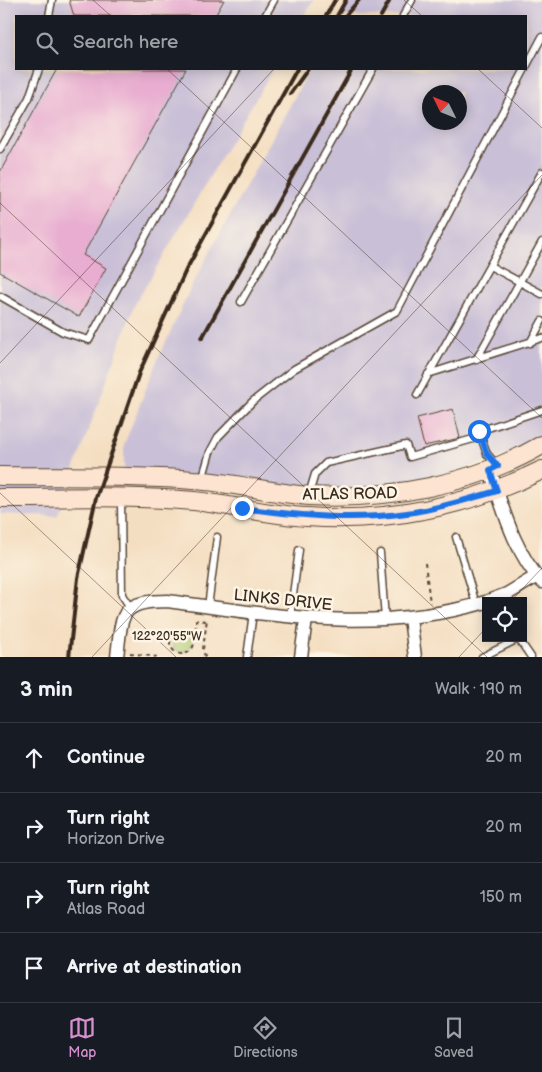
<!DOCTYPE html>
<html lang="en">
<head>
<meta charset="utf-8">
<style>
  :root { --surface:#171b24; --page:#242831; --text:#f1f3f6; --muted:#9ea1a6; --line:#363941; --accent:#d690ce }
  body { margin:0; font-family:"Balsamiq Sans",sans-serif; background:var(--page); color:var(--text) }
  .controls { position:absolute; right:15px; bottom:15px; display:grid; overflow:hidden; border-radius:0px; box-shadow:0 2px 12px #0003 }
  .controls button { width:45px; height:45px; display:grid; place-items:center; padding:0; border:0; border-bottom:1px solid var(--line); background:var(--surface); color:var(--text); font:25px sans-serif }
  .compass { position:absolute; left:422px; top:85px; width:45px; height:45px; border-radius:50%; background:var(--surface); box-shadow:0 2px 12px #0003; rotate:313deg }
  .stop { position:absolute; width:15px; height:15px; margin:-11px; border:4px solid #1a73e8; border-radius:50%; background:#fff }
  .stop.end { background:#1a73e8; border-color:#fff; box-shadow:0 1px 5px #0008 }
  .list { margin:0; padding:0; list-style:none }
  h2 { display:flex; justify-content:space-between; align-items:center; height:65px; margin:0; padding:0 20px; font-size:21px }
  h2 small { font-size:16px; font-weight:400; color:var(--muted) }
  .list li { display:grid; grid-template-columns:32px 1fr auto; gap:15px; align-items:center; box-sizing:border-box; height:70px; padding:0 20px; border-top:1px solid var(--line) }
  .list b { display:block; font-size:19px; white-space:nowrap }
  .list p { margin:0; font-size:16px; white-space:nowrap; color:var(--muted) }
  .list em { font-size:16px; font-style:normal; color:var(--muted) }
  .icon { flex:none; width:28px; height:28px; fill:none; stroke:currentColor; stroke-width:2; stroke-linecap:round; stroke-linejoin:round }
  .map { position:relative; flex:none; width:542px; height:657px; overflow:hidden }
  .search { position:absolute; background:var(--surface); box-shadow:0 2px 12px #0003; left:15px; right:15px; top:15px; height:55px; display:flex; align-items:center; gap:12px; box-sizing:border-box; padding:0 18px; border-radius:0px; color:var(--muted); font-size:19px }
  .sheet { height:345px; background:var(--surface) }
  nav { display:flex; justify-content:space-around; align-items:center; box-sizing:border-box; height:70px; border-top:1px solid var(--line); background:var(--surface); font-size:14px; color:var(--muted) }
  nav a { display:grid; justify-items:center; gap:2px }
  nav .on { color:var(--accent) }
  .map>svg:first-child { display:block }
</style>
</head>
<body>
<div class="map">
<svg width="542" height="657" viewBox="0 0 542 657">
  <rect width="100%" height="100%" fill="#fcf5e5"/>
  <filter id="ink" filterUnits="userSpaceOnUse"><feTurbulence type="fractalNoise" baseFrequency=".02" numOctaves="2"/><feDisplacementMap in="SourceGraphic" scale="10" xChannelSelector="R" yChannelSelector="G"/><feConvolveMatrix kernelMatrix="1 2 1 2 8 2 1 2 1" color-interpolation-filters="sRGB"/></filter>
  <filter id="wash" filterUnits="userSpaceOnUse"><feTurbulence type="fractalNoise" baseFrequency=".0096" numOctaves="4" result="noise"/><feDisplacementMap in="SourceGraphic" scale="20" xChannelSelector="R" yChannelSelector="G"/><feGaussianBlur stdDeviation="1.12" result="paint"/><feColorMatrix in="noise" values="0 0 0 0 0 0 0 0 0 0 0 0 0 0 0 0 0 1.4 0 .05"/><feComposite in="paint" operator="in"/></filter>
  <g filter="url(#wash)">
    <rect width="100%" height="100%" fill="#f4dec1"/>
    <path fill="#c9bfd7" fill-rule="evenodd" d="M0,0H314L304,16H16V69H273L134,306L57,516L0,514Z
      M348,0H542V437L515,452L437,478L357,490L293,487L124,469V445L156,363L194,281L310,69H526V16H339ZM430,92H460V122H430Z"/>
    <path fill="#afcc72" stroke="#757b48" d="M172 642a10 10 0 1 1 20 0a10 10 0 1 1-20 0Z"/>
    <g id="blocks">
      <path fill="#e8add0" d="M69,0H224L215,16H74Z
        M57,69H186L83,255L106,268L79,317L0,272V172Z
        M453,409L460,438L424,446L417,418Z"/>
    </g>
  </g>
  <g filter="url(#ink)">
    <use href="#blocks" fill-opacity="0" stroke="#574536" stroke-width="1"/>
    <g fill="none" stroke-linecap="round" stroke-linejoin="round">
      <defs>
        <path id="lane" d="M49,16L52,0
          M265,16L274,0
          M403,16L412,0
          M526,67L542,37
          M0,149L29,98L39,69
          M490,266L542,294
          M0,296L63,332L89,340L237,69
          M241,302L373,69
          M530,343L542,321
          M476,360L542,242
          M428,374L542,338
          M417,395L542,172
          M498,466L487,454L479,431L542,410
          M202,480L210,452L218,437L253,401L294,369L397,311L525,69
          M309,494L315,474L326,463L406,445L410,457L480,437
          M121,498L122,595L130,607
          M456,537L476,604
          M380,553L385,619
          M208,607L217,537
          M290,617L299,550
          M518,638L531,657
          M247,657L253,613
          M482,657L518,639"/>
        <path id="street" d="M490,470C503,508 514,552 542,582
          M488,601L507,594L537,576
          M410,618L415,657
          M117,657C122,614 119,601 168,601C277,616 377,634 486,602
          M301,657L306,619"/>
        <path id="secondary" d="M0,476C64,477 128,475 193,480C232,482 270,493 309,496C388,500 473,485 542,445
          M0,498C64,498 129,495 194,501C231,505 269,515 307,517C388,523 469,506 542,470"/>
      </defs>
      <use href="#lane" stroke="#574536" stroke-width="9"/>
      <use href="#street" stroke="#574536" stroke-width="15"/>
      <use href="#secondary" stroke="#574536" stroke-width="20"/>
      <path stroke="#574536" stroke-width="2" stroke-dasharray="4 4" stroke-linecap="butt" d="M425,563L430,603
        M170 642a12 12 0 1 1 24 0a12 12 0 1 1-24 0Z
        M192,635L196,634V620L206,621
        M130,653L157,657
        M205,657L203,649L207,619"/>
      <use href="#lane" stroke="#fff" stroke-width="6"/>
      <use href="#street" stroke="#fff" stroke-width="12"/>
      <use href="#secondary" stroke="#fde4d1" stroke-width="18"/>
      <path stroke="#3b2a1e" stroke-width="4" d="M326,16L335,0
        M337,16L346,0
        M345,16L359,0
        M381,16L390,0
        M290,94L308,69
        M202,338L352,69
        M69,657L78,578L96,498L139,373L186,270L297,69"/>
    </g>
  </g>
  <g fill="none" stroke-linecap="round" stroke-linejoin="round" filter="url(#ink)">
    <path stroke="#1a73e8" stroke-width="6" d="M242,508C298,516 352,521 407,513C438,509 468,499 497,491L490,470L498,466L487,454L479,431"/>
  </g>
  <path fill="none" stroke="#3b2a1e" stroke-width="1" stroke-opacity="0.45" d="M93,0L111,16M404,0L422,16M323,16L339,0M167,69L542,418M478,69L542,128M0,203L487,657M0,363L274,69M0,493L176,657M511,601L542,568M92,657L542,175M459,657L486,628"/>
  <g text-anchor="middle" stroke-width="5" stroke-linejoin="round" paint-order="stroke">
    <g font-size="16" fill="#3b2a1e" stroke="#fcf5e5">
      <text transform="translate(350 493) rotate(-1)" y="6">ATLAS ROAD</text>
      <text transform="translate(283 599) rotate(6)" y="6">LINKS DRIVE</text>
    </g>
  </g>
  <g font-size="12" text-anchor="middle" fill="#3b2a1e" stroke="#fcf5e5" stroke-width="5" stroke-linejoin="round" paint-order="stroke">
    <text x="167" y="640">122°20'55"W</text>
  </g>
</svg>
<div class="controls">
<button><svg class="icon" aria-label="locate" viewBox="0 0 24 24"><circle cx="12" cy="12" r="6"/><path d="M12 2v4M12 18v4M2 12h4M18 12h4"/></svg></button>
</div>
<svg class="compass" viewBox="-18 -18 36 36"><path d="M0-13l5 13h-10z" fill="#e53935"/><path d="M0 13l5-13h-10z" fill="#9ea1a6"/></svg>
<div class="stop" style="left:479px;top:431px"></div>
<div class="stop end" style="left:242px;top:508px"></div>
<div class="search"><svg class="icon" aria-label="search" viewBox="0 0 24 24"><circle cx="10" cy="10" r="6"/><path d="M15 15l6 6"/></svg>Search here</div>
</div>
<section class="sheet">
<h2>3 min<small>Walk · 190 m</small></h2>
<ul class="list">
<li><svg class="icon" aria-label="ahead" viewBox="0 0 24 24"><path d="M12 20V5M6 11l6-6 6 6"/></svg><div><b>Continue</b></div><em>20 m</em></li>
<li><svg class="icon" aria-label="right" viewBox="0 0 24 24"><path d="M7 20v-9h11M14 6l5 5-5 5"/></svg><div><b>Turn right</b><p>Horizon Drive</p></div><em>20 m</em></li>
<li><svg class="icon" aria-label="right" viewBox="0 0 24 24"><path d="M7 20v-9h11M14 6l5 5-5 5"/></svg><div><b>Turn right</b><p>Atlas Road</p></div><em>150 m</em></li>
<li><svg class="icon" aria-label="arrive" viewBox="0 0 24 24"><path d="M6 21V4h12l-3 4 3 4H6"/></svg><div><b>Arrive at destination</b></div></li>
</ul>
</section>
<nav>
<a class="on"><svg class="icon" aria-label="map" viewBox="0 0 24 24"><path d="M3 6l6-2 6 2 6-2v14l-6 2-6-2-6 2zM9 4v14M15 6v14"/></svg>Map</a>
<a><svg class="icon" aria-label="directions" viewBox="0 0 24 24"><path d="M12 3l9 9-9 9-9-9zM9 14v-3h6M13 9l2 2-2 2"/></svg>Directions</a>
<a><svg class="icon" aria-label="saved" viewBox="0 0 24 24"><path d="M7 4h10v16l-5-4-5 4z"/></svg>Saved</a>
</nav>
</body>
</html>
